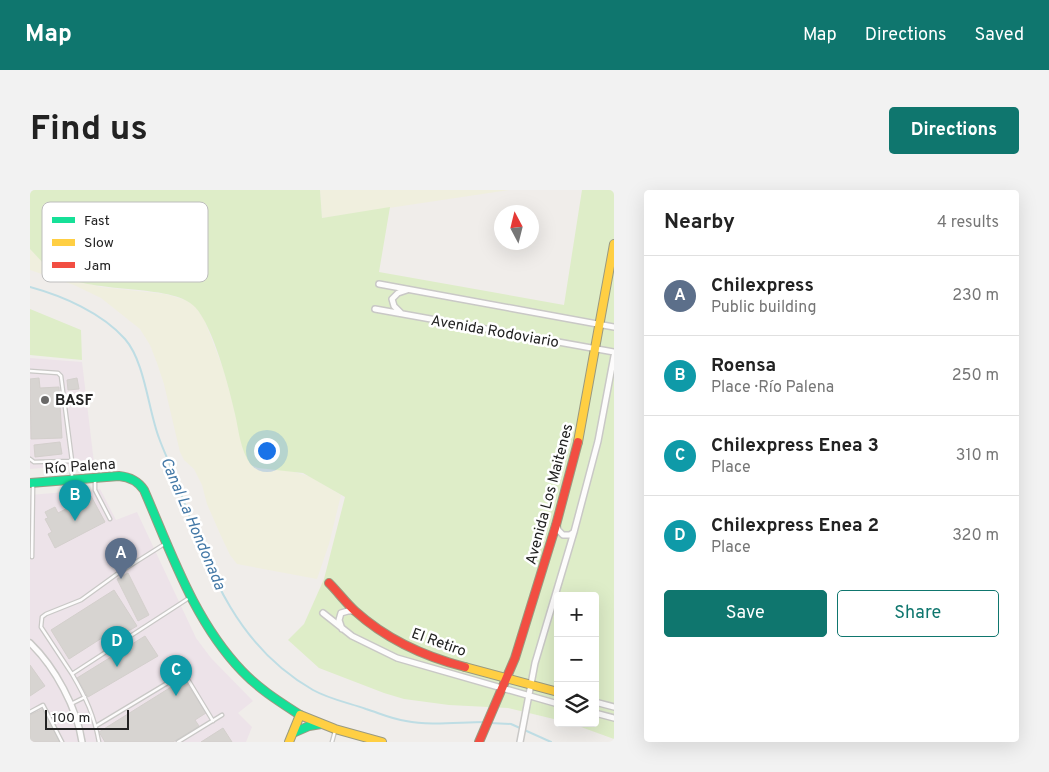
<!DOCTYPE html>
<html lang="en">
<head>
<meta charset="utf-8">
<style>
  :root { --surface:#fff; --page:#f2f2f2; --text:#222; --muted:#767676; --line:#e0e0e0; --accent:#0f766e }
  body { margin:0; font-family:Overpass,sans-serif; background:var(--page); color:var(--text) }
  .controls { position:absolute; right:15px; bottom:15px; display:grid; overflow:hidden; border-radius:5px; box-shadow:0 5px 20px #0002 }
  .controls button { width:45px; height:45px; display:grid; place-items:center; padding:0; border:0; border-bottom:1px solid var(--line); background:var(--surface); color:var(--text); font:25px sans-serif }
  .compass { position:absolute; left:464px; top:15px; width:45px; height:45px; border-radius:50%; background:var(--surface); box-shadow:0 5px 20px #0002; rotate:353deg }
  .scale { position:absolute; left:15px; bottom:12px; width:84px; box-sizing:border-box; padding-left:5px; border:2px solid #222; border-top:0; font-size:14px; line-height:18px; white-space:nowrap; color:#222; -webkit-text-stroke:4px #fff; paint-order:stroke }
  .you { position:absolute; left:236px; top:260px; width:18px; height:18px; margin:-12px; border:4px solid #fff; border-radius:50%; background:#1a73e8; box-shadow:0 0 0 8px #1a73e833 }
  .badge { display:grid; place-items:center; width:32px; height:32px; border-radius:50%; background:var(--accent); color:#fff; font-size:16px; font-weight:700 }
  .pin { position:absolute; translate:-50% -41px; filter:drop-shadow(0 1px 2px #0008) }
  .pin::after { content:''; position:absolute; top:26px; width:18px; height:15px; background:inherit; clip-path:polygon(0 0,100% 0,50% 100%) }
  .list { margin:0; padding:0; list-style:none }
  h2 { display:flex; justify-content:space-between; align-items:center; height:65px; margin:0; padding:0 20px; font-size:21px }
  h2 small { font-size:16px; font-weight:400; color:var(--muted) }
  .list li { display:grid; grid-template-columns:32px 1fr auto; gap:15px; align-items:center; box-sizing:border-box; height:80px; padding:0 20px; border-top:1px solid var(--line) }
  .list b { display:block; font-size:19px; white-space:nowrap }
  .list p { margin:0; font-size:16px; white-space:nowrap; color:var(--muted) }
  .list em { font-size:16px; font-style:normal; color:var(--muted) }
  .actions { display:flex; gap:10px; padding:15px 20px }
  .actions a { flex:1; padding:11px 0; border:1px solid var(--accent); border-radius:5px; text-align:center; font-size:18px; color:var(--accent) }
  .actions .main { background:var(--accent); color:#fff }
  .icon { flex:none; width:28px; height:28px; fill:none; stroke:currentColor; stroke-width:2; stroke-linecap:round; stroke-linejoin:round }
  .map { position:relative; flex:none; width:584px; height:552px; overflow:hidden; border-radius:5px }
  header { display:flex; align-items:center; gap:30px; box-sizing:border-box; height:70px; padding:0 25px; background:var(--accent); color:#fff }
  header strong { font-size:24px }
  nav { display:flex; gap:28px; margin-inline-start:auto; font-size:18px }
  .intro { display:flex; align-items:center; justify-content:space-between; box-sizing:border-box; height:120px; padding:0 30px }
  h1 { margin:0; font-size:35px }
  .button { padding:12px 22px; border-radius:5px; background:var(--accent); color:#fff; font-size:18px; font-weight:700 }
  main { display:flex; gap:30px; padding:0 30px }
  aside { flex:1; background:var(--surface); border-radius:5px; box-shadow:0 5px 20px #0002 }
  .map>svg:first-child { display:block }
</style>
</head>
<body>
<header>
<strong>Map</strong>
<nav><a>Map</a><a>Directions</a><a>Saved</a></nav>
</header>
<div class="intro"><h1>Find us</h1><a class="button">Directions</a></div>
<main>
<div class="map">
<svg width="584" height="552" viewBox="0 0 584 552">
  <rect width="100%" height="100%" fill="#f0edea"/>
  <path fill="#ede3e9" d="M0,168L52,172L64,273L63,274L0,279Z
    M70,299L86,330L107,322L166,448L181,468L223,511L208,523L222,537L216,552H0V305Z"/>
  <path fill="#f0efde" d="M290,0H479L292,28Z
    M0,59L22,81L35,87L70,97L135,104L155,110L164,115L174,129L194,181L205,222L212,256L264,282L281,287L311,305L299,354L287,389L207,374L200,365L191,346L177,314L172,295L164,279L154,270L150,262L134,194L127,173L120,155L110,139L71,108L44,95L0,80Z"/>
  <path fill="#deedc8" d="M0,0H290L292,28L360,17L349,82L534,115L552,0H584V549L540,533H565V406H528V530L478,518L419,515L374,509L354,503L289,478L258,450L274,434L294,389L315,307L273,283L228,278L221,275C210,260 209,241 205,224C199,197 183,136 165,117C142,92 58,106 22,81C14,75 7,66 0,59Z
    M0,119L51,140L52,170L0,165Z"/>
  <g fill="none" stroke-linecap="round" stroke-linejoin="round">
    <path stroke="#bedde4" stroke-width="2" d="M0,97C33,106 72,123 95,149C115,172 118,219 129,248C134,262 141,276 146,290C177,373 201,453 283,500C299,509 319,513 336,519C349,523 362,529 376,531C400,536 430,532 455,532
      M460,533L481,534L521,552"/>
  </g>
  <path fill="#d7d4d1" stroke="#d3cfcc" d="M9,188L10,198L29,197L32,248L1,249L0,189Z
    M47,188L49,199L38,200L37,190Z
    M30,252L32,264L5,267L4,255Z
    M61,306L75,332L25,358L18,344L22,342L15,329L18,328L15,322L25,317L28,323Z
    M98,383L119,425L108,431L87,389Z
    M84,400L107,436L90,446L86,439L39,469L21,440Z
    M115,446L128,466L58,507L47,488Z
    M0,475L15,496L0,506Z
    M154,489L176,523L165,530L169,536L143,552H75L69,542Z
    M13,519L30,552H0V525Z
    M193,538L202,552H171Z"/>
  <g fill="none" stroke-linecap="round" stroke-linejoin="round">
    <defs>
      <path id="lane" d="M0,181L28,183L31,186L42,271V289
        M0,269L4,272L42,271
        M65,289V300L80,329
        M136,353L87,384L51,410L16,424L12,427L11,437L42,484L159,408
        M2,367L3,294
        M42,484C56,508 64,525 69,552
        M41,514L55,507
        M0,522L13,515L32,552
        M66,536L154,483L183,531
        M148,552L192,525
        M302,552L305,541"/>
      <path id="street" d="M349,94L584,137
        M345,119L584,162
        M371,123L364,116L362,109L368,103L377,100
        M527,335L528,340L533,345H540L544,342
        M293,423L322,446L367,468L528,514
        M312,439L309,430L311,423L318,421H325
        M0,453C25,477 47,518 52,552
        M565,512L584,517
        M565,523L584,528
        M490,552L505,473L544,342L568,251L584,166"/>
      <path id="fast" d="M0,293L89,286C100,287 108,291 114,300C141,362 164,431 212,481C229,499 250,512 270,525
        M263,543L279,536L291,534"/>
      <path id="slow" d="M548,252L584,54
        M435,477L528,502
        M259,552L270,525L305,539L352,552"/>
      <path id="jam" d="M299,393C308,402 316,413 325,421C356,449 396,467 435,477
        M449,552L485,468L526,335L548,252"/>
    </defs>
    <use href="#lane" stroke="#c9c8c6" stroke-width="5"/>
    <use href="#street" stroke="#c9c8c6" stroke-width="8"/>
    <use href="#fast" stroke="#9a9a80" stroke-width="10"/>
    <use href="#slow" stroke="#9a9a80" stroke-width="10"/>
    <use href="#jam" stroke="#9a9a80" stroke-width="10"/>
    <use href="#lane" stroke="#fdfcfc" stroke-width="2.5"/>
    <use href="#street" stroke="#fdfcfc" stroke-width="5"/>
    <use href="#fast" stroke="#16e098" stroke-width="8"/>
    <use href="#slow" stroke="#ffcf43" stroke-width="8"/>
    <use href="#jam" stroke="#f24e42" stroke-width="8"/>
  </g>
  <circle fill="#6a6968" stroke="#fff" stroke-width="2" cx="15" cy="210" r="5"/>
  <g text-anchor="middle" stroke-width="5" stroke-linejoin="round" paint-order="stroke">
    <g font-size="15" fill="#222" stroke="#fff">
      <text transform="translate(465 141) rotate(10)" y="5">Avenida Rodoviario</text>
      <text transform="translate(50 276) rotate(-4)" y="5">Río Palena</text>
      <text transform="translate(519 304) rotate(-75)" y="5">Avenida Los Maitenes</text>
      <text transform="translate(409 452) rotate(20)" y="5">El Retiro</text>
    </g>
    <g font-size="15" font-weight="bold" fill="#222" stroke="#fff" text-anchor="start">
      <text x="25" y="215">BASF</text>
    </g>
    <g font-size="16" font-style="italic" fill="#4378a6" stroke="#fff">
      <text transform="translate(164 333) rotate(67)" y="6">Canal La Hondonada</text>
    </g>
  </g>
  <rect x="12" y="12" width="166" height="80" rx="8" fill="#fff" stroke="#bdbdbd" stroke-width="1"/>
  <rect x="22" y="27" width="23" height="6" fill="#16e098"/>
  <rect x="22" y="49" width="23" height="7" fill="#ffcf43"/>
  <rect x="22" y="72" width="23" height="6" fill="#f24e42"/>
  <g font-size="14" fill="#222">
    <text x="54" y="35">Fast</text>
    <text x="54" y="57">Slow</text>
    <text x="54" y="80">Jam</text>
  </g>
</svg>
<div class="controls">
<button>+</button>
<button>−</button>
<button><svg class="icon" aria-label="layers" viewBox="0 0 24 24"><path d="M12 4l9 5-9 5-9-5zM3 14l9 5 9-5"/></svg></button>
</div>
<svg class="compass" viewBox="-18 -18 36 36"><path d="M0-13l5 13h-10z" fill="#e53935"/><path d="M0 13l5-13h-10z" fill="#767676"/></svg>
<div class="scale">100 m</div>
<div class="you"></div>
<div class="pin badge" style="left:91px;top:389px;background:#5c6f8a">A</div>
<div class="pin badge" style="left:45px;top:331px;background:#0f9aa8">B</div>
<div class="pin badge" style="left:146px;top:506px;background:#0f9aa8">C</div>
<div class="pin badge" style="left:87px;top:477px;background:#0f9aa8">D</div>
</div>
<aside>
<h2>Nearby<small>4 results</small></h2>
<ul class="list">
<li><span class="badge" style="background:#5c6f8a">A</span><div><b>Chilexpress</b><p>Public building</p></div><em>230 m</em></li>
<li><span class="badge" style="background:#0f9aa8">B</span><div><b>Roensa</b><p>Place · Río Palena</p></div><em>250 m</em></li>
<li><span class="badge" style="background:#0f9aa8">C</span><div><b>Chilexpress Enea 3</b><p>Place</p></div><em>310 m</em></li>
<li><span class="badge" style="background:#0f9aa8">D</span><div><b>Chilexpress Enea 2</b><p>Place</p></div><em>320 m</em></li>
</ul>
<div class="actions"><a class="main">Save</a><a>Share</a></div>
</aside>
</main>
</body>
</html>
